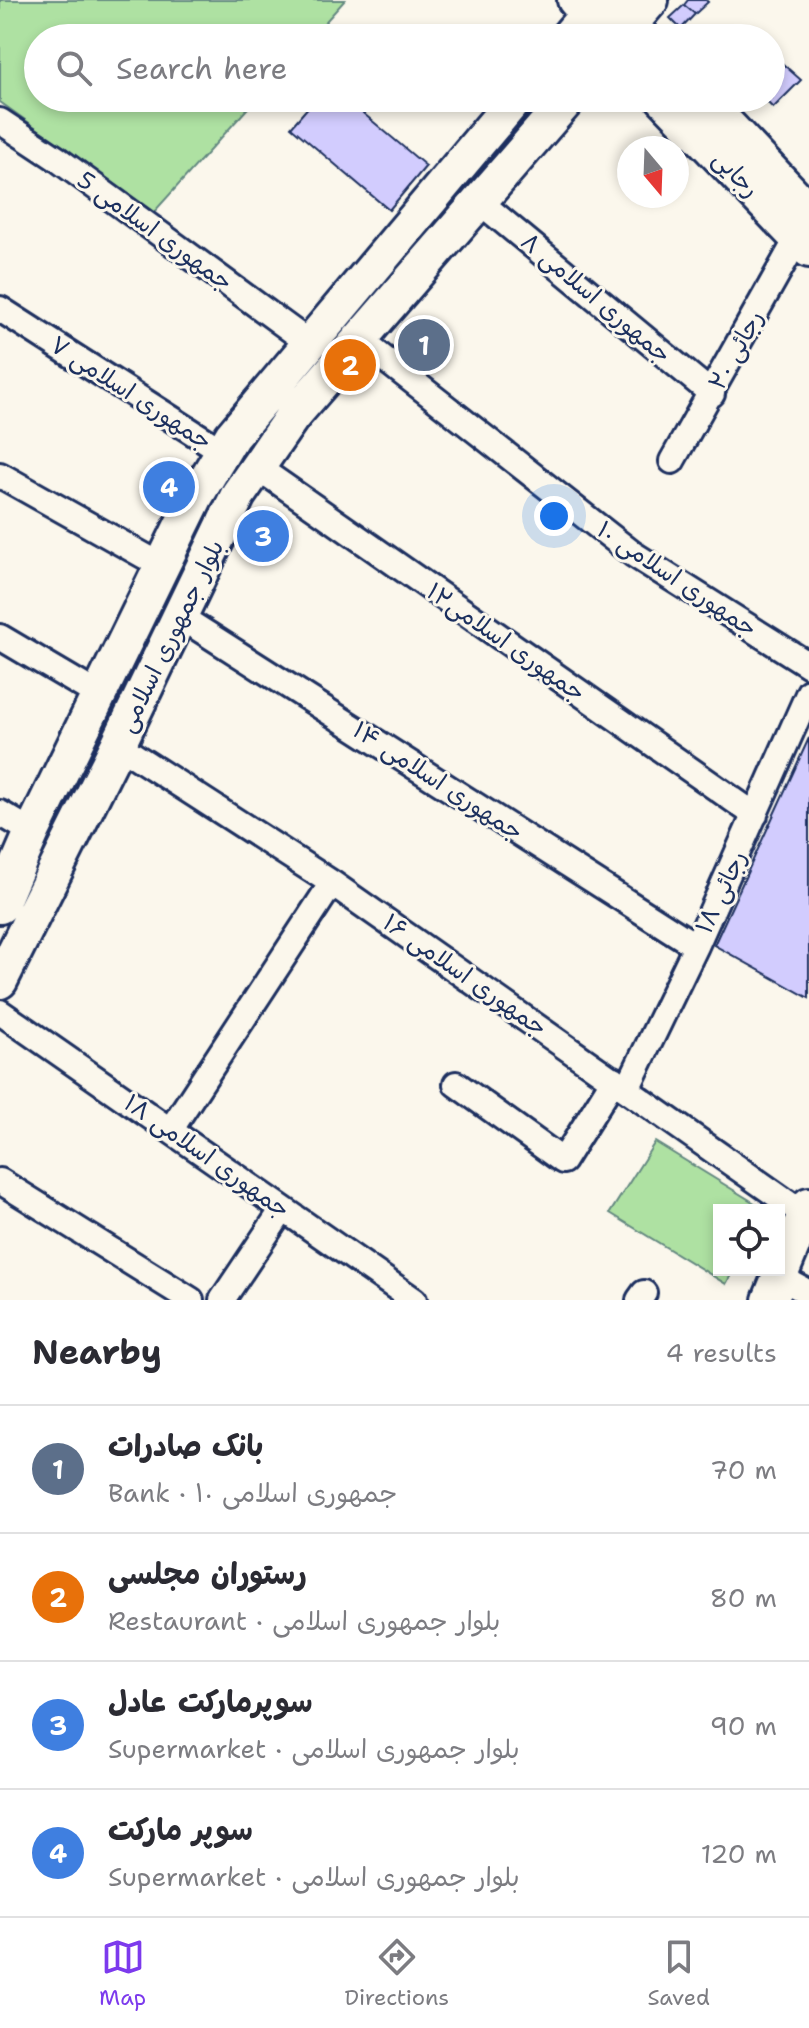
<!DOCTYPE html>
<html lang="en">
<head>
<meta charset="utf-8">
<style>
  :root { --surface:#fff; --page:#f2f2f3; --text:#2b2b33; --muted:#7c7c81; --line:#e1e1e2; --accent:#7c3aed }
  body { margin:0; font-family:"Shantell Sans","Playpen Sans Arabic",sans-serif; background:var(--page); color:var(--text) }
  .controls { position:absolute; right:24px; bottom:24px; display:grid; overflow:hidden; border-radius:0px; box-shadow:0 4px 12px #0003 }
  .controls button { width:72px; height:72px; display:grid; place-items:center; padding:0; border:0; border-bottom:2px solid var(--line); background:var(--surface); color:var(--text); font:40px sans-serif }
  .compass { position:absolute; left:617px; top:136px; width:72px; height:72px; border-radius:50%; background:var(--surface); box-shadow:0 4px 12px #0003; rotate:161deg }
  .you { position:absolute; left:554px; top:516px; width:28px; height:28px; margin:-20px; border:6px solid #fff; border-radius:50%; background:#1a73e8; box-shadow:0 0 0 12px #1a73e833 }
  .badge { display:grid; place-items:center; width:52px; height:52px; border-radius:50%; background:var(--accent); color:#fff; font-size:26px; font-weight:700 }
  .pin { position:absolute; translate:-50% -50%; border:4px solid #fff; box-shadow:0 2px 8px #0006 }
  .list { margin:0; padding:0; list-style:none }
  h2 { display:flex; justify-content:space-between; align-items:center; height:104px; margin:0; padding:0 32px; font-size:34px }
  h2 small { font-size:26px; font-weight:400; color:var(--muted) }
  .list li { display:grid; grid-template-columns:52px 1fr auto; gap:24px; align-items:center; box-sizing:border-box; height:128px; padding:0 32px; border-top:2px solid var(--line) }
  .list b { display:block; font-size:30px; white-space:nowrap }
  .list p { margin:0; font-size:26px; white-space:nowrap; color:var(--muted) }
  .list em { font-size:26px; font-style:normal; color:var(--muted) }
  .icon { flex:none; width:44px; height:44px; fill:none; stroke:currentColor; stroke-width:2; stroke-linecap:round; stroke-linejoin:round }
  .map { position:relative; flex:none; width:809px; height:1300px; overflow:hidden }
  .search { position:absolute; background:var(--surface); box-shadow:0 4px 12px #0003; left:24px; right:24px; top:24px; height:88px; display:flex; align-items:center; gap:20px; box-sizing:border-box; padding:0 28px; border-radius:44px; color:var(--muted); font-size:30px }
  .sheet { height:616px; background:var(--surface) }
  nav { display:flex; justify-content:space-around; align-items:center; box-sizing:border-box; height:112px; border-top:2px solid var(--line); background:var(--surface); font-size:22px; color:var(--muted) }
  nav a { display:grid; justify-items:center; gap:4px }
  nav .on { color:var(--accent) }
  .map>svg:first-child { display:block }
</style>
</head>
<body>
<div class="map">
<svg width="809" height="1300" viewBox="0 0 809 1300">
  <rect width="100%" height="100%" fill="#fbf7ec"/>
  <filter id="ink" filterUnits="userSpaceOnUse"><feTurbulence type="fractalNoise" baseFrequency=".0125" numOctaves="2"/><feDisplacementMap in="SourceGraphic" scale="16" xChannelSelector="R" yChannelSelector="G"/><feConvolveMatrix kernelMatrix="1 2 1 2 8 2 1 2 1" color-interpolation-filters="sRGB"/></filter>
  <g filter="url(#ink)">
    <path fill="#aee1a2" stroke="#648880" stroke-width="2" d="M0,0H345L311,38H38V98H257L154,212L0,102Z
      M655,1142L766,1210H719V1270H734L726,1284L610,1213Z"/>
    <path fill="#d2ccfe" stroke="#1b2f5e" stroke-width="2" d="M688,0H706L708,2L695,14L684,5Z
      M684,5L695,14L681,29L670,18Z
      M771,53L784,65L771,80Z
      M784,65L801,80L773,108L763,98H771V80Z
      M316,98H345L426,166L389,210L291,127Z
      M809,738V998L714,945Z"/>
    <g fill="none" stroke-linecap="round" stroke-linejoin="round">
      <defs>
        <path id="street" d="M0,121L56,158L309,343
          M480,202L712,394
          M0,309L222,451
          M359,339L633,554L809,665
          M672,461L797,239
          M257,467L755,815
          M0,475L164,567
          M179,616L696,946
          M0,637L100,696
          M118,745L332,883L805,1215
          M0,813L32,832
          M0,1012L414,1300
          M456,1084L563,1161L614,1079
          M627,1089L696,946L809,692
          M171,1129L332,883
          M0,1181L191,1300
          M780,1277L809,1293
          M222,1300L283,1209
          M639,1300L644,1293"/>
        <path id="secondary" d="M575,0L609,38
          M604,0L642,38
          M567,38L599,0
          M618,38L651,0
          M663,98L809,250
          M702,98L809,211
          M0,906L32,832L196,496L232,436L516,98
          M0,981L118,745L238,495L292,417L569,98
          M770,1300L809,1205"/>
      </defs>
      <use href="#street" stroke="#1b2f5e" stroke-width="30"/>
      <use href="#secondary" stroke="#1b2f5e" stroke-width="40"/>
      <use href="#street" stroke="#fbf7ec" stroke-width="24"/>
      <use href="#secondary" stroke="#fbf7ec" stroke-width="34"/>
    </g>
  </g>
  <g text-anchor="middle" stroke-width="6" stroke-linejoin="round" paint-order="stroke">
    <g font-size="24" fill="#1b2f5e" stroke="#fbf7ec">
      <text transform="translate(736 174) rotate(46)" y="8">رجایی</text>
      <text transform="translate(155 231) rotate(36)" y="8">جمهوری اسلامی 5</text>
      <text transform="translate(596 298) rotate(40)" y="8">جمهوری اسلامی ۸</text>
      <text transform="translate(736 350) rotate(-61)" y="8">رجائی ۲۰</text>
      <text transform="translate(131 393) rotate(33)" y="8">جمهوری اسلامی ۷</text>
      <text transform="translate(677 579) rotate(34)" y="8">جمهوری اسلامی ۱۰</text>
      <text transform="translate(171 636) rotate(-64)" y="8">بلوار جمهوری اسلامی</text>
      <text transform="translate(506 642) rotate(35)" y="8">جمهوری اسلامی۱۲</text>
      <text transform="translate(438 781) rotate(33)" y="8">جمهوری اسلامی ۱۴</text>
      <text transform="translate(721 892) rotate(-65)" y="8">رجائی ۱۸</text>
      <text transform="translate(465 975) rotate(35)" y="8">جمهوری اسلامی ۱۶</text>
      <text transform="translate(207 1156) rotate(35)" y="8">جمهوری اسلامی ۱۸</text>
    </g>
  </g>
</svg>
<div class="controls">
<button><svg class="icon" aria-label="locate" viewBox="0 0 24 24"><circle cx="12" cy="12" r="6"/><path d="M12 2v4M12 18v4M2 12h4M18 12h4"/></svg></button>
</div>
<svg class="compass" viewBox="-18 -18 36 36"><path d="M0-13l5 13h-10z" fill="#e53935"/><path d="M0 13l5-13h-10z" fill="#7c7c81"/></svg>
<div class="you"></div>
<div class="pin badge" style="left:424px;top:345px;background:#5c6f8a">1</div>
<div class="pin badge" style="left:350px;top:365px;background:#e8710a">2</div>
<div class="pin badge" style="left:263px;top:536px;background:#3f7fe0">3</div>
<div class="pin badge" style="left:169px;top:487px;background:#3f7fe0">4</div>
<div class="search"><svg class="icon" aria-label="search" viewBox="0 0 24 24"><circle cx="10" cy="10" r="6"/><path d="M15 15l6 6"/></svg>Search here</div>
</div>
<section class="sheet">
<h2>Nearby<small>4 results</small></h2>
<ul class="list">
<li><span class="badge" style="background:#5c6f8a">1</span><div><b>بانک صادرات</b><p>Bank · جمهوری اسلامی ۱۰</p></div><em>70 m</em></li>
<li><span class="badge" style="background:#e8710a">2</span><div><b>رستوران مجلسی</b><p>Restaurant · بلوار جمهوری اسلامی</p></div><em>80 m</em></li>
<li><span class="badge" style="background:#3f7fe0">3</span><div><b>سوپرمارکت عادل</b><p>Supermarket · بلوار جمهوری اسلامی</p></div><em>90 m</em></li>
<li><span class="badge" style="background:#3f7fe0">4</span><div><b>سوپر مارکت</b><p>Supermarket · بلوار جمهوری اسلامی</p></div><em>120 m</em></li>
</ul>
</section>
<nav>
<a class="on"><svg class="icon" aria-label="map" viewBox="0 0 24 24"><path d="M3 6l6-2 6 2 6-2v14l-6 2-6-2-6 2zM9 4v14M15 6v14"/></svg>Map</a>
<a><svg class="icon" aria-label="directions" viewBox="0 0 24 24"><path d="M12 3l9 9-9 9-9-9zM9 14v-3h6M13 9l2 2-2 2"/></svg>Directions</a>
<a><svg class="icon" aria-label="saved" viewBox="0 0 24 24"><path d="M7 4h10v16l-5-4-5 4z"/></svg>Saved</a>
</nav>
</body>
</html>
